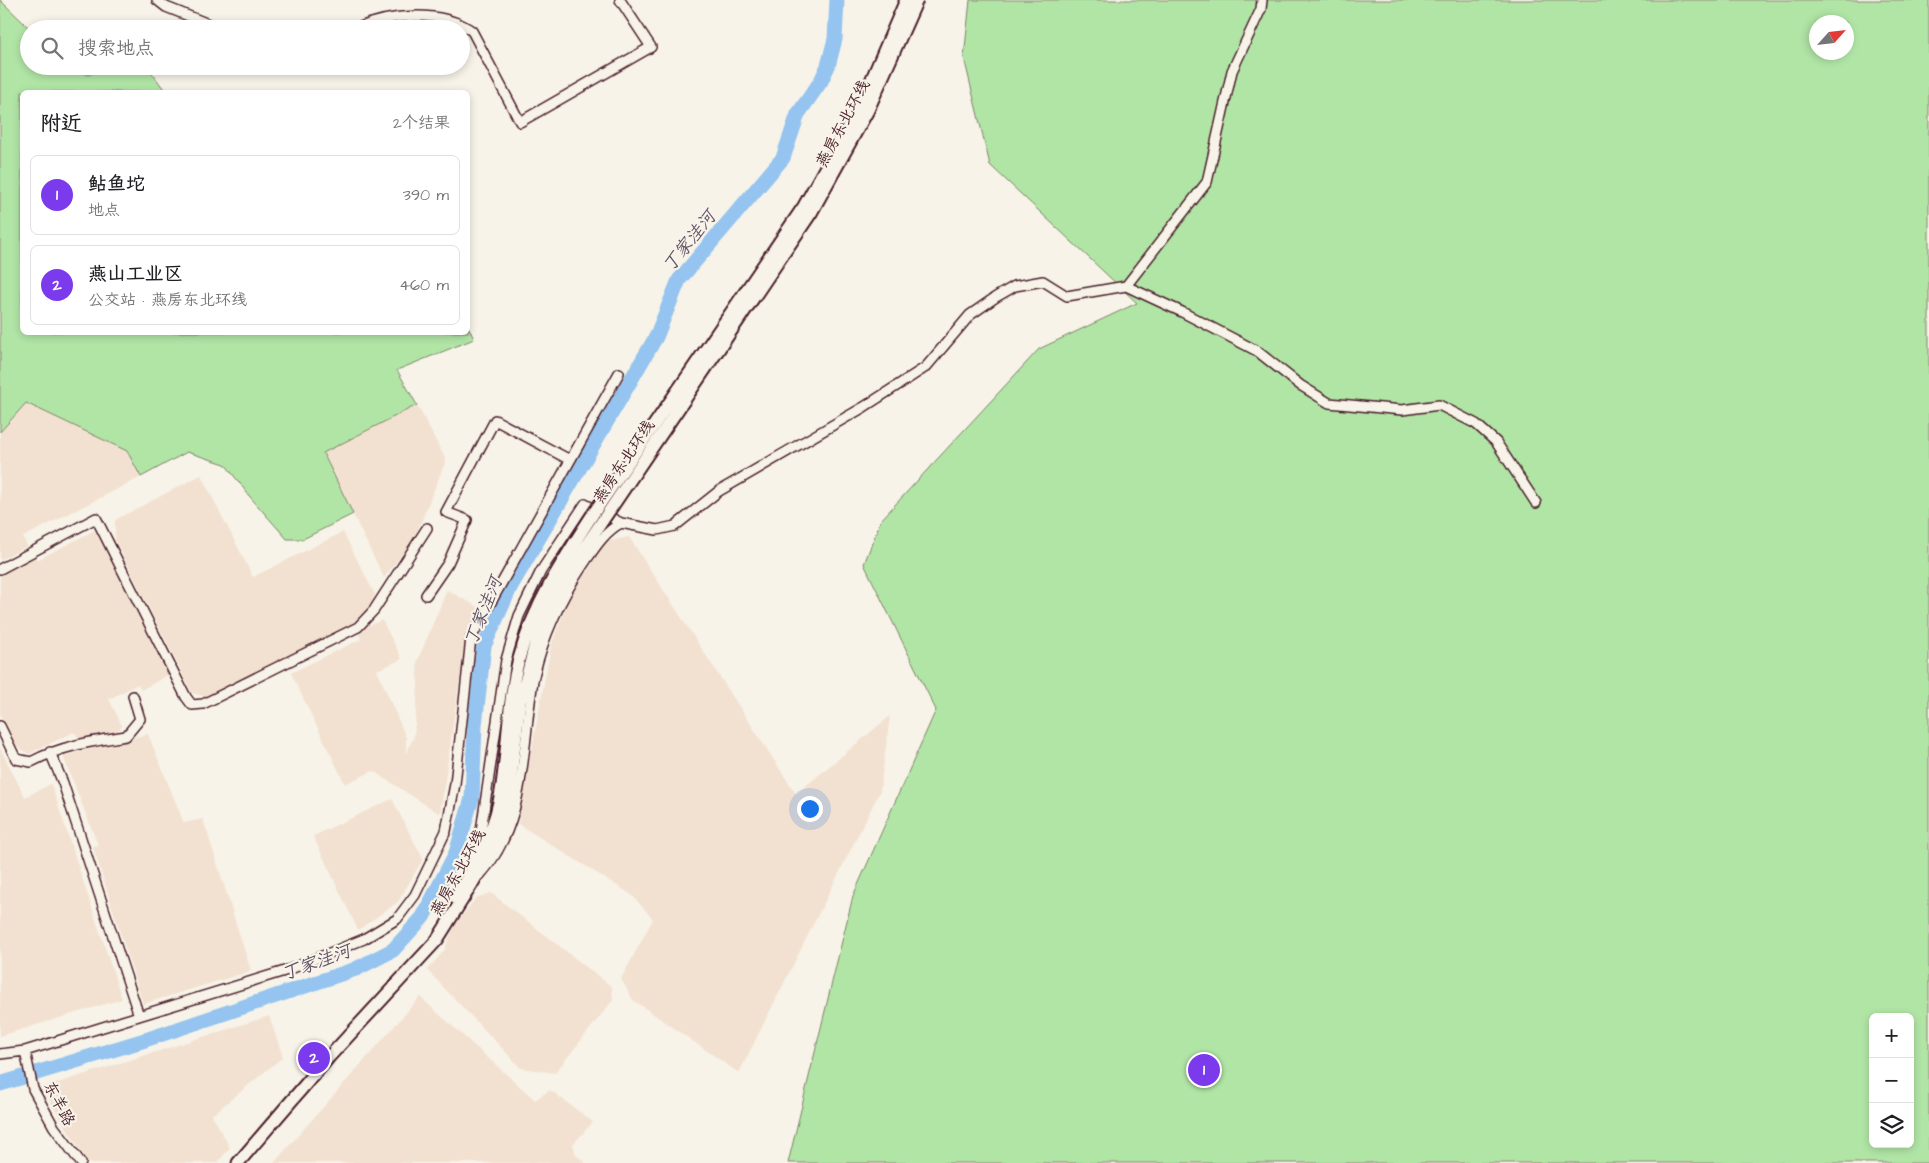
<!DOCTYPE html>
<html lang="zh">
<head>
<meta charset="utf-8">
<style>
  :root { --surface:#fff; --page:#f2f2f2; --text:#202124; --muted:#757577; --line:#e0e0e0; --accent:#7c3aed }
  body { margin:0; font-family:"Architects Daughter","LXGW WenKai TC",sans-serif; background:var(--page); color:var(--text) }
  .controls { position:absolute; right:15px; bottom:15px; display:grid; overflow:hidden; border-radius:8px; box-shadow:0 2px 8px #0003 }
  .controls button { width:45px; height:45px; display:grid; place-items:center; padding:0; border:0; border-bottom:1px solid var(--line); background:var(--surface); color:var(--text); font:25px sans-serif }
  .compass { position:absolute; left:1809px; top:15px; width:45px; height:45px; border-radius:50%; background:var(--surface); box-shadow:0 2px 8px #0003; rotate:63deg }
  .you { position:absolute; left:809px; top:808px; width:18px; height:18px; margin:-12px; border:4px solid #fff; border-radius:50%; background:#1a73e8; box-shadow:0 0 0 8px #1a73e833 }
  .badge { display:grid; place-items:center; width:32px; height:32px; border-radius:50%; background:var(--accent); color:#fff; font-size:16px; font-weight:700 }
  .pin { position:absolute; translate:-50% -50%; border:2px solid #fff; box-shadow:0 1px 5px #0006 }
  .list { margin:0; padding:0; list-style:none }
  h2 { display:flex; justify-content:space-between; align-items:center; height:65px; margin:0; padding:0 20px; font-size:21px }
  h2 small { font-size:16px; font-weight:400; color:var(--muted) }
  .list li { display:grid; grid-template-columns:32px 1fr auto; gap:15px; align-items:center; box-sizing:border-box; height:80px; margin:0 10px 10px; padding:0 10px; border:1px solid var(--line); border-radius:8px }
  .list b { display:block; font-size:19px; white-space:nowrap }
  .list p { margin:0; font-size:16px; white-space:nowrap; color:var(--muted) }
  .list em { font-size:16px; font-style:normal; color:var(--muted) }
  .icon { flex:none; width:28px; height:28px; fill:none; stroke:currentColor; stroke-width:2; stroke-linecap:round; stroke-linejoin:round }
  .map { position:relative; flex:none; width:1929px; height:1163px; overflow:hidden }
  .search { position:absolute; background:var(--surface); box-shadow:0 2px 8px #0003; left:20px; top:20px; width:450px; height:55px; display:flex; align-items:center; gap:12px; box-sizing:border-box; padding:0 18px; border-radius:28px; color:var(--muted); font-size:19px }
  .panel { position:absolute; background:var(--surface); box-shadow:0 2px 8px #0003; left:20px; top:90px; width:450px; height:245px; border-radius:8px }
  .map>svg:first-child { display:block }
</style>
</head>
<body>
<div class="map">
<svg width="1929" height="1163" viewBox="0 0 1929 1163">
  <rect width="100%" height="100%" fill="#f7f3e8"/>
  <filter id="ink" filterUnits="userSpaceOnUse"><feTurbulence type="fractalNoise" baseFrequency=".02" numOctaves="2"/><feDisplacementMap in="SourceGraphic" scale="10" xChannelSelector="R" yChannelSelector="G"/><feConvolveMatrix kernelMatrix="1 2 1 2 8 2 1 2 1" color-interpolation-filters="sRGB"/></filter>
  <g filter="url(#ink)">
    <path fill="#f2e1d0" d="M26,403L127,451L141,477L23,537L27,546L0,560V432Z
      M417,405L446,460L414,539L384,578L323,453Z
      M201,475L253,577L343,532L375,595L370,609L355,622L207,697L192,693L115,540V520Z
      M95,530L168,675L141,690L138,684L109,699L122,726L118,731L79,738L74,732L29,754L15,745L0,714V575L33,557L39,559Z
      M629,537L796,794L890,716L880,791L739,1073L633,1000L621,979L653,919L632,895L518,824L551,646L568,600L605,542Z
      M447,590L480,608L466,638L440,814L373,771L345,784L291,673L361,639L357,631L382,620L402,659L377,670L406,738V754L414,736L418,687L417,662Z
      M148,734L184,823L203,819L251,971L143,1004L93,847L98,845L63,756Z
      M0,748L25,797L51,784L122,999L0,1036Z
      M392,799L423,859L398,902L358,930L313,836Z
      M491,893L612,987L613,1000L555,1073L521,1068L427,970L444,951L454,926L476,898Z
      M420,997L535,1100L550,1090L593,1122L573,1144L576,1155L586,1163H274Z
      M269,1016L283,1057L212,1115L230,1148L217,1163H88L42,1088Z"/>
    <path fill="#b1e5a6" stroke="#7e8268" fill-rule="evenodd" d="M0,0L30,29L29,66H69L88,75L110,66H147L166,92H22V332H468V326L474,339L397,370L417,405L323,453L353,514L303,539H287L251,498L225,464L187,452L141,477L127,451L26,403L0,432Z
      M970,0H1929V1163H788L853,896L936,710L864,564L881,520L1039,349L1137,303L990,165L964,58ZM1816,22H1846V52H1816ZM1873,1017H1910V1144H1873Z"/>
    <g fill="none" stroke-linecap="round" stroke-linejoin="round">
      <path stroke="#94c4ef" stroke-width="15" d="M0,1084L145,1040L356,969L393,950L423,917L456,853L472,798L475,725L484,646L511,586L656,337L679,280L783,158L798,114L821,81L828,66L835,39L837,0"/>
      <defs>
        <path id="minor" d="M157,0L166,7L221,29
          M355,29C389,14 440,9 472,31L520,122L651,47L620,0
          M1126,286L1182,312L1257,351L1300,385L1329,403L1402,410L1439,405L1476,424L1496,442L1536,503
          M0,569L96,518L186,697L192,705L203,704L358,627L374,610L427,528
          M426,595L448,563L467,520L446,512L495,420L570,460
          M0,726L16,759L31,762C61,746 93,741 126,736L140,719L133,696
          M50,752L63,783L139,1016
          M471,862L481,831L506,660L519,616L541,571L585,504L621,523L657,530L675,526L719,491L864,407L926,367L970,315L996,297L1015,286L1043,281L1067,296L1126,286L1207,182L1232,71L1261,9L1262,0
          M480,875C529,821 521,743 534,676C543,637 561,598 583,565C594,549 604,532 621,523
          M25,1051L33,1089L54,1127L81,1163
          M0,1054L25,1051L288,970L364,939L397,919L415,895L446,831L455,784L471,638L619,373"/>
        <path id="major" d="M455,898C473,868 492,836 499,802C509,755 506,706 519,659C533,606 563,560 593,514
          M238,1163L329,1057L437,940L472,884L492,849L508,803L520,702L538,633L566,575L603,520"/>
      </defs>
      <use href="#minor" stroke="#4a1f2b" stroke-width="12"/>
      <use href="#major" stroke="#4a1f2b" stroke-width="15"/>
      <use href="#minor" stroke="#f7f3e8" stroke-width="9"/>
      <use href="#major" stroke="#f7f3e8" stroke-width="11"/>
      <defs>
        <path id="major-bridge" d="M593,514L804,206L861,104L906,0
          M603,520L811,213L868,110L917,0"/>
      </defs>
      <use href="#major-bridge" stroke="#4a1f2b" stroke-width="15" stroke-linecap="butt"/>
      <use href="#major-bridge" stroke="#f7f3e8" stroke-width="11"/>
    </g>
  </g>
  <g text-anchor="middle" stroke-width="4.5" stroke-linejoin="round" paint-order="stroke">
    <g font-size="16" fill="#4a1f2b" stroke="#f7f3e8">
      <text transform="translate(842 123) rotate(-62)" y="6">燕房东北环线</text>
      <text transform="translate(623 461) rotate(-56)" y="6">燕房东北环线</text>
      <text transform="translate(457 872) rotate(-61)" y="6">燕房东北环线</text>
      <text transform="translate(60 1103) rotate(62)" y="6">东羊路</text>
    </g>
    <g font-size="18" font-style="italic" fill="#605166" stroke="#f7f3e8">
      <text transform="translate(689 241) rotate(-51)" y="6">丁家洼河</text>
      <text transform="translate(483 611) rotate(-68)" y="6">丁家洼河</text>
      <text transform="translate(316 962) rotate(-20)" y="6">丁家洼河</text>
    </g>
  </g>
</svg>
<div class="controls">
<button>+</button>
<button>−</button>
<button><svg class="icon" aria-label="layers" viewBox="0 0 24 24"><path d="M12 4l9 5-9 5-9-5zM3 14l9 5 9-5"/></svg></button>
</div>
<svg class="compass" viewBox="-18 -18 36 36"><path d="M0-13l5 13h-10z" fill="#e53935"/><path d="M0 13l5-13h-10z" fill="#757577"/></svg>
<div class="you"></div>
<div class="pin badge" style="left:1204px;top:1070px">1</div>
<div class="pin badge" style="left:314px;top:1058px">2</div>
<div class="search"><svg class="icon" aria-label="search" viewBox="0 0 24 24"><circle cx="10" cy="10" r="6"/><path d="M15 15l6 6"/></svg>搜索地点</div>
<section class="panel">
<h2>附近<small>2个结果</small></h2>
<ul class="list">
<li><span class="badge">1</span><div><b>鲇鱼坨</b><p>地点</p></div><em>390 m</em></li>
<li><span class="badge">2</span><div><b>燕山工业区</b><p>公交站 · 燕房东北环线</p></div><em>460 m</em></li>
</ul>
</section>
</div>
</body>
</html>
